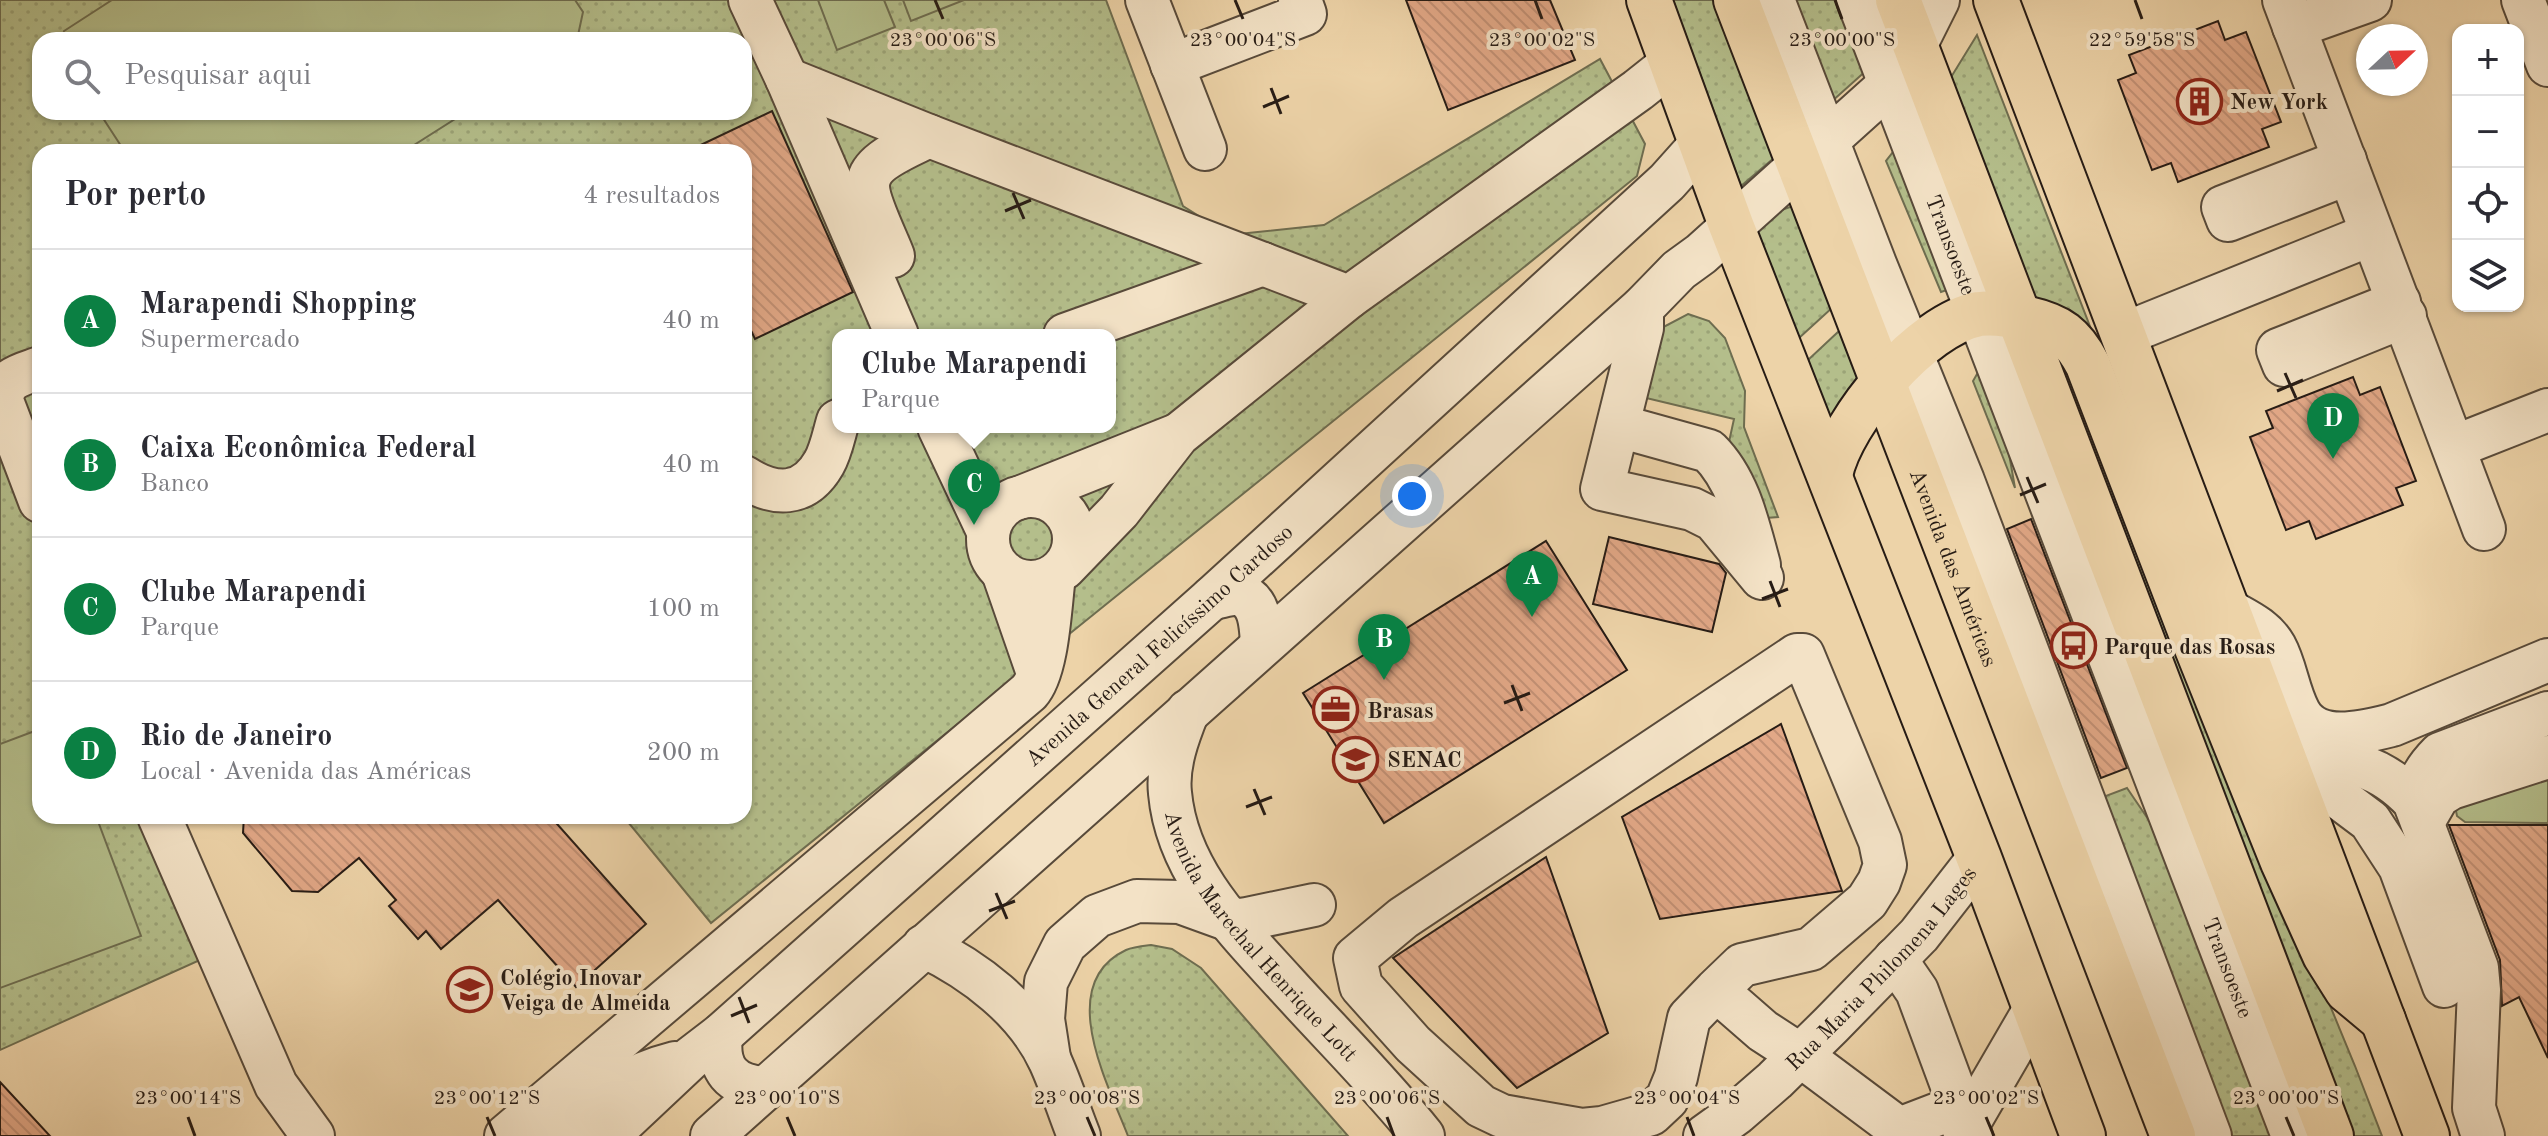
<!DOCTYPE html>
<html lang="pt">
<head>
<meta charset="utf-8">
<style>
  :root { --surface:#fff; --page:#f7f7f7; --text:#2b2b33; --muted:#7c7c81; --line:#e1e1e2; --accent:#0b8043 }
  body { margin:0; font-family:"Old Standard TT",serif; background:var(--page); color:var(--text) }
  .controls { position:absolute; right:24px; top:24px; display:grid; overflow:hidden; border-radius:16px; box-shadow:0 2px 6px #0004 }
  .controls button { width:72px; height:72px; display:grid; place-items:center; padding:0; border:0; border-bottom:2px solid var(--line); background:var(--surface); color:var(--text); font:40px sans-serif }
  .compass { position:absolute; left:2356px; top:24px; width:72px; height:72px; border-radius:50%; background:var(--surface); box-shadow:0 2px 6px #0004; rotate:68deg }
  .you { position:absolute; left:1412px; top:496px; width:28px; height:28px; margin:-20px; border:6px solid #fff; border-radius:50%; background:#1a73e8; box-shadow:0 0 0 12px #1a73e833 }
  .badge { display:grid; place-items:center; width:52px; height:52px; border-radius:50%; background:var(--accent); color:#fff; font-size:26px; font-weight:700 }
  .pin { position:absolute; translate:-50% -66px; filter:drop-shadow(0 2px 4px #0008) }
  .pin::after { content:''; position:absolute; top:42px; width:28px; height:24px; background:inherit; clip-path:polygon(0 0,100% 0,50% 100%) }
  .popup { position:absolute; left:832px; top:329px; width:284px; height:104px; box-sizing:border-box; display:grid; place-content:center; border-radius:16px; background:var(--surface); filter:drop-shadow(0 2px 6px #0005); font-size:26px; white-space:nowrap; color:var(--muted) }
  .popup b { font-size:30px; color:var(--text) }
  .popup::after { content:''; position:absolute; left:50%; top:100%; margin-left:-16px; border:16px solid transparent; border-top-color:var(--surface) }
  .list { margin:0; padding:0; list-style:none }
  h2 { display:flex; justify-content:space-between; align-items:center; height:104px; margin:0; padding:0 32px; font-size:34px }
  h2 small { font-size:26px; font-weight:400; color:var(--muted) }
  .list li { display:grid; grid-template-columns:52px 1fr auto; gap:24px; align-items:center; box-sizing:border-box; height:144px; padding:0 32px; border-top:2px solid var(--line) }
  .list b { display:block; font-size:30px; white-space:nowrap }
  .list p { margin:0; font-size:26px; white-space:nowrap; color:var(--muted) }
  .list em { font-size:26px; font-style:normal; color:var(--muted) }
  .icon { flex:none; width:44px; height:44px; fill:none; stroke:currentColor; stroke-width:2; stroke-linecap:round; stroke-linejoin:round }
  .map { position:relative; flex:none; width:2548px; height:1136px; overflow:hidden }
  .search { position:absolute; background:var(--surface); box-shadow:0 2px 6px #0004; left:32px; top:32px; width:720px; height:88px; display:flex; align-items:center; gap:20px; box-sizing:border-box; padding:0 28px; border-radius:24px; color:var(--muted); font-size:30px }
  .panel { position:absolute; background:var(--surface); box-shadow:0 2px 6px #0004; left:32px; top:144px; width:720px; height:680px; border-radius:24px }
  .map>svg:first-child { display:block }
</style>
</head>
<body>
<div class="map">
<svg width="2548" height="1136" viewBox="0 0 2548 1136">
  <defs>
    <pattern id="grass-dots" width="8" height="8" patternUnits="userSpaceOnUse" patternTransform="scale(2)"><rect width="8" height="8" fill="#b4be8b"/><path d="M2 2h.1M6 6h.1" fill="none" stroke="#9ba377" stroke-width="1.8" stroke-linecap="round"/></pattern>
    <pattern id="building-back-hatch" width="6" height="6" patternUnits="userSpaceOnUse" patternTransform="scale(2)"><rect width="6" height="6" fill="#e2a887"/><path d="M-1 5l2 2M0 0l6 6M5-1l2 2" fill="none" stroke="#c29074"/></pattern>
  </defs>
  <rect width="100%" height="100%" fill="#edd3a8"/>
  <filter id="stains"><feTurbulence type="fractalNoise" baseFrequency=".0025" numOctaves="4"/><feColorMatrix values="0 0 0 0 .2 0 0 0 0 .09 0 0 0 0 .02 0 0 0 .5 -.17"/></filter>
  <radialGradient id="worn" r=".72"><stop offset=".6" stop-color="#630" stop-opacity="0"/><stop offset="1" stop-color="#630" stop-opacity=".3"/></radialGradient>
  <path fill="url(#grass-dots)" stroke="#6e6d50" stroke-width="2" fill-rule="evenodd" d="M0,0H1106L1183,206L1229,235L1324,225L1600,59L1645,144L1637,176L711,923L623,816H744V152H40V816H139L200,960L0,1050ZM40,40H744V112H40ZM838,335H1110V427H838Z
    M1673,0H1714L1774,158L1741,186Z
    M1779,0H1842L1868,69L1821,111Z
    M1977,35L2091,329L2027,297L1948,82Z
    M1900,143L1956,287L1941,292L1886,161Z
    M1793,206L1833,307L1799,338L1753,220Z
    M1688,314L1709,321L1725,338L1745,391L1744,427L1778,517L1766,518L1727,451L1734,419L1642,397L1654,332Z
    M1839,331L1864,394L1830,420L1808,360Z
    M2056,360L2070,376L2355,1066L2382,1136H2350Z
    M1984,362L2004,425L2015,488L1973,381Z
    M2127,788L2163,841L2278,1136H2219L2103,797Z
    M1151,945L1172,949L1201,968L1348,1136H1128C1108,1084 1054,984 1126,950C1133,947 1143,946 1151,945Z"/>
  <path fill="#b4be8b" stroke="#6e6d50" stroke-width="2" d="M112,0H575L583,12L577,40H62L64,31Z
    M818,0H884L895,27L837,50Z
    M903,0H964L911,21Z
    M99,112H466L403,152H125Z
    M40,729V816H96L141,936L0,988V744Z
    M2548,772V823L2465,822L2457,816L2455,806Z"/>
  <path fill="url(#building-back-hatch)" stroke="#271c15" stroke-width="2" d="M1406,0H1550L1575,60L1448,110Z
    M2218,21L2225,40L2246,32L2281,122L2262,129L2269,147L2178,182L2171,163L2152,170L2118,80L2136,73L2129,55Z
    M772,111L853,292L755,339L744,316V152H686Z
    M2353,377L2360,395L2380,387L2416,481L2396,488L2403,505L2316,539L2309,521L2286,530L2250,437L2273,428L2266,411Z
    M2031,519L2127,768L2101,778L2007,529Z
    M1609,537L1719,564L1726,573L1712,632L1593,604Z
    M1546,541L1627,670L1384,823L1303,693Z
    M1781,724L1842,891L1660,919L1622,817Z
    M244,816H550L646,924L576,987L498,900L441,949L426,931L418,939L389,906L396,900L359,858L318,892L292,891L243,833Z
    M2449,825H2548V1058L2519,997L2502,1006L2500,960Z
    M1546,857L1608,1033L1517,1088L1393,958Z
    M0,1082L50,1136H0Z"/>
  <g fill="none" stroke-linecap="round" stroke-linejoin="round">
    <defs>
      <g id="minor">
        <path d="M750,0L787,79L897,335"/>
        <path d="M1147,0L1205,149"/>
        <path d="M1773,0L1875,264L1963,481L2210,1136"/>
        <path id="s1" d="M1858,0L2293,1136"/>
        <path d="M2284,0L2484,529"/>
        <path d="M2523,0L2548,65"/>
        <path d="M2294,27L2370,0"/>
        <path d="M1172,65L1305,14L1300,0"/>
        <path d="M787,79L929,136L1349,297L1638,90L1672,63"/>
        <path d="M2345,160L2223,207L2228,220L2349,173"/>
        <path d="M893,256C887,239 864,196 869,179C874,159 912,145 929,136"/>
        <path d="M2399,302L2278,350L2284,365L2405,316"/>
        <path d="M1642,308V328L1602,489L1692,509L1714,520L1762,578"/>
        <path d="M2124,334L2372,234"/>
        <path d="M1065,335L1263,264"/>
        <path d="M40,368C21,375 3,377 2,401L40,501"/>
        <path d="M1619,426L1709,451C1739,481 1748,525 1759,565"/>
        <path d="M939,427L988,531"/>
        <path d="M2454,447L2548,410"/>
        <path d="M744,477C774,496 804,498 824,463C831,451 834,434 838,421"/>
        <circle cx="1031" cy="539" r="43"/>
        <path d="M1019,498L1177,435"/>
        <path d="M1064,568L1119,511L1178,435L1349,297"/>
        <path d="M1003,572L1038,673"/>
        <path d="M1212,598C1220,597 1232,593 1239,594C1261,600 1261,627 1262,645"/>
        <path d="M2231,612C2247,621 2265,629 2275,647C2286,667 2288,692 2299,712C2316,745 2364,732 2392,725L2548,660"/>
        <path id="s2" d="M1188,711C1178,736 1167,765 1170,793C1177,871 1235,928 1284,982C1330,1033 1380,1082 1423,1136"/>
        <path d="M2300,715C2308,728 2316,748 2331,756C2340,761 2351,763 2361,766C2383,773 2399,785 2414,801L2477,968L2479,990L2474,1108L2483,1136"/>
        <path d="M2308,735L2330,791L2370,821L2400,867L2444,986"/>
        <path d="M2414,801C2419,781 2425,769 2440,754L2548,713"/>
        <path d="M159,816L276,1085L313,1136"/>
        <path d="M2423,822L2438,796L2451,788L2548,757"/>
        <path d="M924,946C974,970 1026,1009 1050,1061C1061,1085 1069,1111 1079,1136"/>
        <path d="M1895,959L1917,991L1967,1126L1963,1127"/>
        <path d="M1716,990L1742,965L1811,949L1867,901L1879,882L1885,865L1880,841L1803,655H1797L1403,918L1355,958L1361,986L1413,1044L1481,1106L1502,1116L1582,1130L1602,1128L1651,1114L1667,1099L1676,1077L1689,1018L1716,990L1763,1031L1800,1055L1899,1129L1959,1106"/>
        <path d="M721,1035C717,1069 731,1086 765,1088"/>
        <path d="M1049,1058L1043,1019L1046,982L1065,944L1097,916L1137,901L1180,902L1227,919L1242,920L1314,905"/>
        <path d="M506,1136L1029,692C1048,671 1050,605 1054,576"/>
        <path d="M556,1136C598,1101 620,1077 675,1063"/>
        <path id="s3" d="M608,1136L691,1058L721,1035L1212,598L1667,182L1701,144"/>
        <path d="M712,1136L1642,308L1679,270L1701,254L1890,84L1915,46L1938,0"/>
        <path id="s4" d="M1705,1136L1737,1113L1775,1080L1831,1025L1919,935L1979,858"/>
        <path d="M1971,1136L1967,1126L2035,1009"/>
      </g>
      <path id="major" d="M1649,0L1731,225L1979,858L2083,1136
        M1996,0L2427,1136"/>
      <g id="highway">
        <path id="s5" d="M1736,0L2173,1136"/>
        <path d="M1898,0L2331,1136"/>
        <path d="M1830,475C1841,420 1922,324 1979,314C1995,312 2012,315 2028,319C2059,326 2073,336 2088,365L2191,633L2283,862L2325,955L2347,990L2383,1020"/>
      </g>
    </defs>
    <use href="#minor" stroke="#584a3a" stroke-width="46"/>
    <use href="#major" stroke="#271c15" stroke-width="48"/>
    <use href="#highway" stroke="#271c15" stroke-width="48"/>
    <use href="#minor" stroke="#f3e2c6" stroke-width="42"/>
    <use href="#major" stroke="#edd3a8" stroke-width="44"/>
    <use href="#highway" stroke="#edd3a8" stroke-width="44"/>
  </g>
  <path fill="none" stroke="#271c15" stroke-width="3" d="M935,0L943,19M1235,0L1243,19M1535,0L1542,19M1835,0L1842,19M2135,0L2142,19M1271,88L1281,114M1263,107L1289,96M1013,193L1024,219M1005,211L1031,200M2285,373L2296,398M2277,391L2303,380M2027,477L2038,503M2020,495L2046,484M1770,581L1780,607M1762,599L1788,589M1512,685L1522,711M1504,703L1530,693M1254,789L1265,815M1246,807L1272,797M996,893L1007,919M989,911L1015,901M739,997L749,1023M731,1016L757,1005M188,1117L195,1136M487,1117L495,1136M787,1117L795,1136M1087,1117L1095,1136M1387,1117L1394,1136M1687,1117L1694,1136M1986,1117L1994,1136M2286,1117L2294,1136"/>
  <defs>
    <symbol id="building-ring" viewBox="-11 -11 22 22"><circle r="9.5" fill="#f3e2c6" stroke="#8f2418" stroke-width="1.5"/><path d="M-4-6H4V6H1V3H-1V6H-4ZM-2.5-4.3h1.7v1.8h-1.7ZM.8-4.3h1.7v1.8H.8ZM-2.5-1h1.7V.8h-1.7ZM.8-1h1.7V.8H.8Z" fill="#8f2418"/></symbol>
    <symbol id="bus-ring" viewBox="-11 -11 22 22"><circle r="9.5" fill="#f3e2c6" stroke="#8f2418" stroke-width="1.5"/><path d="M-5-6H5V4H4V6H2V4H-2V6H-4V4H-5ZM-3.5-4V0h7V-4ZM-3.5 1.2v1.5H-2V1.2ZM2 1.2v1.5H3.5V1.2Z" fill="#8f2418"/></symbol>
    <symbol id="office-ring" viewBox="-11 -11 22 22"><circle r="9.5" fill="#f3e2c6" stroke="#8f2418" stroke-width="1.5"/><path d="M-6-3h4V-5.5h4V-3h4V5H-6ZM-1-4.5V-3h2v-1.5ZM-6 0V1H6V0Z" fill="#8f2418"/></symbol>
    <symbol id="university-ring" viewBox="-11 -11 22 22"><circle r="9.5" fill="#f3e2c6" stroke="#8f2418" stroke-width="1.5"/><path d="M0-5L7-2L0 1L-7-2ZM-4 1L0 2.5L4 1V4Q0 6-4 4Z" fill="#8f2418"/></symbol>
    <symbol id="school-ring" viewBox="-11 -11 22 22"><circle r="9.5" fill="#f3e2c6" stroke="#8f2418" stroke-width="1.5"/><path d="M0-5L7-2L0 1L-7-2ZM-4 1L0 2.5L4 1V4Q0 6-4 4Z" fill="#8f2418"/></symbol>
  </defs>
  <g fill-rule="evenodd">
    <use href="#building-ring" x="2174" y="76" width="51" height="51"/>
    <use href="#bus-ring" x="2048" y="620" width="51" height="51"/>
    <use href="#office-ring" x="1310" y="684" width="51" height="51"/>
    <use href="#university-ring" x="1330" y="734" width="51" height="51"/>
    <use href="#school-ring" x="444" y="964" width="51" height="51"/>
  </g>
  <g text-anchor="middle" stroke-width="8" stroke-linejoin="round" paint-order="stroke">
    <g font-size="22" font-weight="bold" fill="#271c15" stroke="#f3e2c6" text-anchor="start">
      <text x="2230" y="109">New York</text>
      <text x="2104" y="654">Parque das Rosas</text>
      <text x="1367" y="718">Brasas</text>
      <text x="1387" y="767">SENAC</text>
      <text x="500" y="985">Colégio Inovar<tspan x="500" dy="25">Veiga de Almeida</tspan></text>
    </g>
    <g font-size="22" fill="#271c15" stroke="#f3e2c6">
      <text dy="8" stroke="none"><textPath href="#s1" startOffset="262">Transoeste</textPath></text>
      <text dy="8" stroke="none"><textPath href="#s5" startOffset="608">Avenida das Américas</textPath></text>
      <text dy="8" stroke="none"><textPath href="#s3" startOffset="738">Avenida General Felicíssimo Cardoso</textPath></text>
      <text dy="8" stroke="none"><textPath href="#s2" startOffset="258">Avenida Marechal Henrique Lott</textPath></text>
      <text dy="8" stroke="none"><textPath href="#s4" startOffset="244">Rua Maria Philomena Lages</textPath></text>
      <text dy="8" stroke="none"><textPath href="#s1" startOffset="1036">Transoeste</textPath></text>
    </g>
  </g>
  <g font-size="20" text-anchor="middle" fill="#271c15" stroke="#f3e2c6" stroke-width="8" stroke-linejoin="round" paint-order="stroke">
    <text x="2142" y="46">22°59'58"S</text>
    <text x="943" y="46">23°00'06"S</text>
    <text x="1243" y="46">23°00'04"S</text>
    <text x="1542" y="46">23°00'02"S</text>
    <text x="1842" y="46">23°00'00"S</text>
    <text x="188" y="1104">23°00'14"S</text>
    <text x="487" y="1104">23°00'12"S</text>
    <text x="787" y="1104">23°00'10"S</text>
    <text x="1087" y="1104">23°00'08"S</text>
    <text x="1387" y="1104">23°00'06"S</text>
    <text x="1687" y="1104">23°00'04"S</text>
    <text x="1986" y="1104">23°00'02"S</text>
    <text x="2286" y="1104">23°00'00"S</text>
  </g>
  <rect width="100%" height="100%" filter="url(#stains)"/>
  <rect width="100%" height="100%" fill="url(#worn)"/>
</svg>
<div class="controls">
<button>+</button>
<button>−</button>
<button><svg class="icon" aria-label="locate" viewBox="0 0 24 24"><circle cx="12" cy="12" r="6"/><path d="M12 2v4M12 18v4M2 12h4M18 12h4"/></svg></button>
<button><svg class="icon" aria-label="layers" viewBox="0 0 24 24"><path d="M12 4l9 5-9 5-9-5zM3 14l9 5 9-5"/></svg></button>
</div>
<svg class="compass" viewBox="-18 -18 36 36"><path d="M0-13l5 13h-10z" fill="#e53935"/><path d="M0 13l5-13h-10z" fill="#7c7c81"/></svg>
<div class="you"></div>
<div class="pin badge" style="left:1532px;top:617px">A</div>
<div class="pin badge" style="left:1384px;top:680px">B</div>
<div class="pin badge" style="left:974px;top:525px">C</div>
<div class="popup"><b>Clube Marapendi</b>Parque</div>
<div class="pin badge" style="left:2333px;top:459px">D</div>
<div class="search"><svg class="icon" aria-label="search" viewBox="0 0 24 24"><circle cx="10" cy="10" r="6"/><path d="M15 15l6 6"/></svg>Pesquisar aqui</div>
<section class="panel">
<h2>Por perto<small>4 resultados</small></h2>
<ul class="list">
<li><span class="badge">A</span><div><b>Marapendi Shopping</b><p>Supermercado</p></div><em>40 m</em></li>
<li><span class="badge">B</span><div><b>Caixa Econômica Federal</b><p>Banco</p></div><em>40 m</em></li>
<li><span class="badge">C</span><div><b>Clube Marapendi</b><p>Parque</p></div><em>100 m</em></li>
<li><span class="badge">D</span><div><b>Rio de Janeiro</b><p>Local · Avenida das Américas</p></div><em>200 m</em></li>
</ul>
</section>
</div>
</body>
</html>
